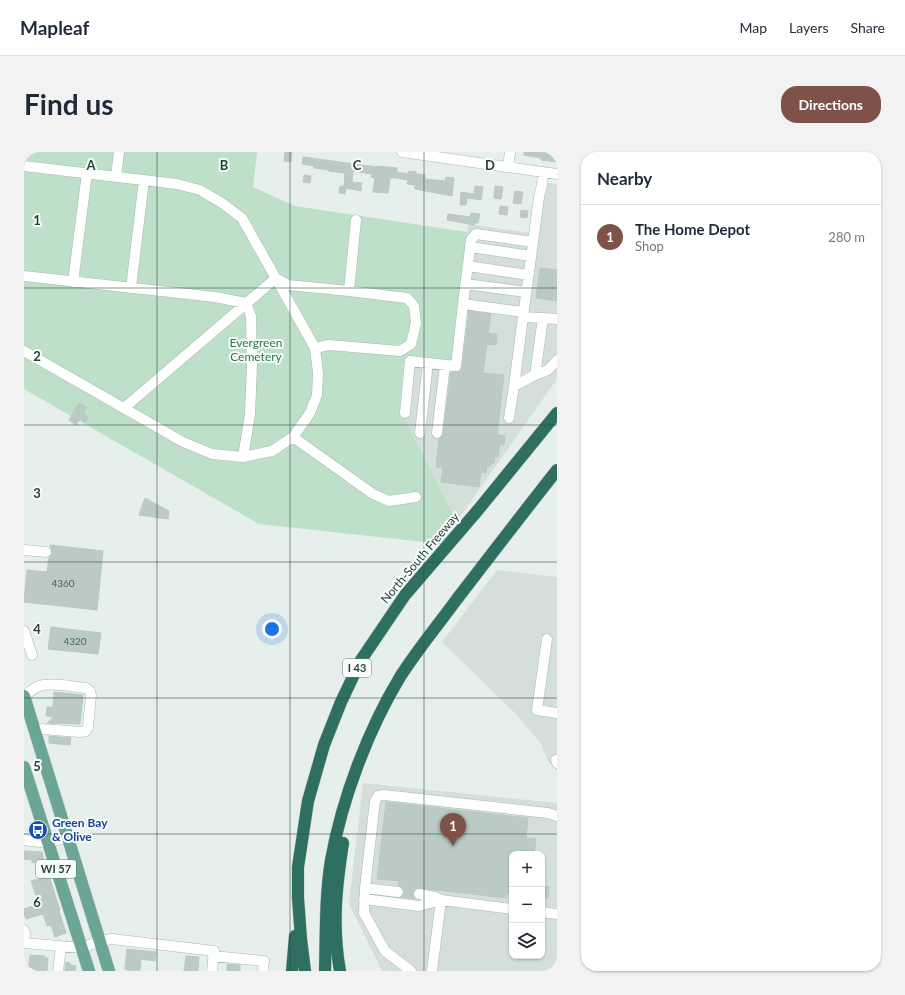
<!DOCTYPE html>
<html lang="en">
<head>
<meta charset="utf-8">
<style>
  :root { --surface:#fff; --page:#f2f2f3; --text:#1f2937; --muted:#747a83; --line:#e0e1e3; --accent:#7f5249 }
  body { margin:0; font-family:Lato,sans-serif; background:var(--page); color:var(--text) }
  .controls { position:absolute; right:12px; bottom:12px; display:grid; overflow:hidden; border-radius:8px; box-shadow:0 1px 3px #0004 }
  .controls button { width:36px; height:36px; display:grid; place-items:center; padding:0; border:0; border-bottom:1px solid var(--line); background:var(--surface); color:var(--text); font:20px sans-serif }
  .you { position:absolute; left:248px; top:477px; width:14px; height:14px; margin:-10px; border:3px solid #fff; border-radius:50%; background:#1a73e8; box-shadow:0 0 0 6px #1a73e833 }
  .badge { display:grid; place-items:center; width:26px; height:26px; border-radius:50%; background:var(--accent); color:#fff; font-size:13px; font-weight:700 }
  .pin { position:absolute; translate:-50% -33px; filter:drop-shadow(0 1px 2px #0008) }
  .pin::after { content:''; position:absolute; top:21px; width:14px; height:12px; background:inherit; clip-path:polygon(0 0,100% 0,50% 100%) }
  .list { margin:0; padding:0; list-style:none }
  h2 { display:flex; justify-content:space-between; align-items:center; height:52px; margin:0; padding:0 16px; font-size:17px }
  h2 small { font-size:13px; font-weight:400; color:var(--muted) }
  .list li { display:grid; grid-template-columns:26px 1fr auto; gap:12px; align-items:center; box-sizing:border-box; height:64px; padding:0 16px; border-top:1px solid var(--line) }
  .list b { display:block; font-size:15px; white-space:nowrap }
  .list p { margin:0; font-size:13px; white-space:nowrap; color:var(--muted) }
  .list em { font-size:13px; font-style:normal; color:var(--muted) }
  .icon { flex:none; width:22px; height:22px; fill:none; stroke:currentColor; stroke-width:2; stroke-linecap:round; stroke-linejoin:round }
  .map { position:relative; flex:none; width:533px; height:819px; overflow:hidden; border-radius:16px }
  header { display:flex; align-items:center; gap:24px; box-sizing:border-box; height:56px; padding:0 20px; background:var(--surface); border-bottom:1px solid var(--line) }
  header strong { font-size:19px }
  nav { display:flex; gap:22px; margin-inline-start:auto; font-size:14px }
  .intro { display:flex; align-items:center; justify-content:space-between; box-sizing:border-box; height:96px; padding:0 24px }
  h1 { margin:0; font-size:28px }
  .button { padding:10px 18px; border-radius:16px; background:var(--accent); color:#fff; font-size:14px; font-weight:700 }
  main { display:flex; gap:24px; padding:0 24px }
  aside { flex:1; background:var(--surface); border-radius:16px; box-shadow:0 1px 3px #0004 }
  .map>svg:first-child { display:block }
</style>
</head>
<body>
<header>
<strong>Mapleaf</strong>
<nav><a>Map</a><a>Layers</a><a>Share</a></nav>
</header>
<div class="intro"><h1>Find us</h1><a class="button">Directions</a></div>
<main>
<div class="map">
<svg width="533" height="819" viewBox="0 0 533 819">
  <rect width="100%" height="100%" fill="#e6efeb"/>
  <path fill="#d4dfda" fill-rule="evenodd" d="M524,31L533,32V156L505,153L519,41Z
    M444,72L508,81L497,153L533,156V227L433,369L376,257L381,204L429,209Z
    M473,418L533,425V619L524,609L517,592L493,563L418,490Z
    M339,631L533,651V819H358L325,752ZM488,702H518V804H488Z"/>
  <path fill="#bfe0c8" d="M0,0H233L229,35L271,54L443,80L429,209L381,204L376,257L433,369L419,392L235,372L0,237Z"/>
  <path fill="#bbcac4" stroke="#b8c9c2" d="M261,0H268L267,10L260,9Z
    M500,0H533V10L517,8V6L500,3Z
    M279,5L353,15V14L373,16V20L384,22L385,19L392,20V22L401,23V27L421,29L422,25L430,26L428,44L391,37V33L383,32L384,28L372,26H366L364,41L349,40L351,26L347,25L348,22L329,19L328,30L338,31L337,39L322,36L321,42L315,41L316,34H320L321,21L305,19V18L290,16V14L278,12Z
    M280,23L287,24L286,31L279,30Z
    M451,34L459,35L457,48L443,46L442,53H436L437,40L450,42Z
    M471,34L479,35L477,47L470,46Z
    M491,39L499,40L497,52L489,51Z
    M476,54L484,55L483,63L475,62Z
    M497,58L504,59L503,66L496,65Z
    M447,61L456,62L454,71H451L450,73L423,68L424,62L446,65Z
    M516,116L533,118V149L512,146Z
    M445,159L467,162L464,181L473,182L472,193L463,192L459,221L480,223L473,283L481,284L480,293L476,292L474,305H471L470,311H467L466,314H463L462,321L457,320L455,335L417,330L419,315H412L415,287L419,282L427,220H435L438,218V215Z
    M55,251L63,255L59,262L64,265L61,270L56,267L52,273L45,268Z
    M121,346L145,359L144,367L115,363Z
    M26,393L79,399L73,458L0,450L3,418L23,420L25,406L28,401Z
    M27,475L77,481L74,502L24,497Z
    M30,540L59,543L56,572L23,571L30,565L22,564L23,555H29Z
    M25,584L47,586L46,593L25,591Z
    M362,650L504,666L502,686L512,687L510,702H488V742H482V746L395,736L390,738L389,740L391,747L378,745L380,741V738L378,735L374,733L375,729L353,727Z
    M0,699L18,700L20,709L12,711L11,710L8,711V708L0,707Z
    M25,724L36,758L35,759L42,781L31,785L27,773L23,774L19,762L2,767L0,762V757L15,752L7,729Z
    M518,734L525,735L524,746H518Z
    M103,797L132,800L131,809L117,807L116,819L103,818L101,817Z
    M6,803L21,804V806H24L23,819H4Z
    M162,804L175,805L174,819H160Z
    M42,810L46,811V813L52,814L51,819H41Z
    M203,812L216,813V819H203Z"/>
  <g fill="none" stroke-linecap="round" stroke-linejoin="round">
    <path stroke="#bfccc8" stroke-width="10" stroke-dasharray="10 5" stroke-linecap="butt" d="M374,740L395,742"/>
    <defs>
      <path id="minor" d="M378,0L533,22
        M0,14L153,32L176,38L198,51L218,66L291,196L294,221L293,243L286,261L269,285L248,299L219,305L188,302L159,290L0,199
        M484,15L486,0
        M92,25L95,0
        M446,95L507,104
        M444,114L504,123
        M0,124L191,145L222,151L227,164L228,213L226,262L219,305
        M252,126L264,133L325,139L332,68
        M49,130L63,21
        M442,132L502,140
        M107,136L120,28
        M439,152L447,88L452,82L509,90
        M519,166L533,167
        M291,196L305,193L376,199L387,192L392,171L390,154L383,146L325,139
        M511,223L524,218L533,208
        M490,234L499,165
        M100,256L252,126
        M381,261L386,209L432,214L439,152L499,160
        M485,266L490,234L511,223L519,166L499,165L515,45L518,33L519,20
        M396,281L404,211
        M413,281L421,213
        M269,285L349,342L365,349L392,345
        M0,398L22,400
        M0,479L8,503
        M523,487L513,558L533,561
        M0,545C4,541 9,536 15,534C27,530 50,535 62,536L66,539L67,543L64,575L62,579L56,580L18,577L11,580
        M532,608L533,611
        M0,688L23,691L44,685
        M341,736L374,740
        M395,742L411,745L417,748L488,757
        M340,747L395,754L417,748L408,819
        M518,760L533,762
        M0,778L1,781L0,791
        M0,791L58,796L76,789L88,787L190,799L188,819
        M189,804L240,809L239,819
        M34,819L37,795
        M387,819L361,799L340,761L341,736L351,649L354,644L360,643L524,661L533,664"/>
      <path id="major" d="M0,544L85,819
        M0,615L65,819"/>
      <path id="highway" d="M268,819L271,784
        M281,819L277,787L274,746V715L284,649L300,593L317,550L337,508L381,443L454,358L533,261
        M301,819C302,782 301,745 307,708C318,647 344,578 376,525C393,498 414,473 433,447C466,404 499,361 533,318
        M316,819C308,774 312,736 319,691"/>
    </defs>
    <use href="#minor" stroke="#a8b8b2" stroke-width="11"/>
    <use href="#major" stroke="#c2cac8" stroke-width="13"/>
    <use href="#highway" stroke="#c2cac8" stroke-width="13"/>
    <use href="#minor" stroke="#fff" stroke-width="10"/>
    <use href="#major" stroke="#6aa596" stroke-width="12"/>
    <use href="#highway" stroke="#2f6f62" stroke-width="12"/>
  </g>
  <path fill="none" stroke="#24423a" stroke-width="1" stroke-opacity="0.55" d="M133,0V819M266,0V819M400,0V819M0,136H533M0,273H533M0,410H533M0,546H533M0,682H533"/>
  <defs>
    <symbol id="bus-disc" viewBox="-11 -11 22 22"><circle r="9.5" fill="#1a4fb4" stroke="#f7fbf9"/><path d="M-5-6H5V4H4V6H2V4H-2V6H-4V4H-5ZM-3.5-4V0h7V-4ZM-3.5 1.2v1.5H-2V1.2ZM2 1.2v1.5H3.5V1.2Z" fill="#fff"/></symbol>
  </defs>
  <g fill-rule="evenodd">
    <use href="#bus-disc" x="3" y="667" width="22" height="22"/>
  </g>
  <g text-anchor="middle" stroke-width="4" stroke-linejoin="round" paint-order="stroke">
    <g font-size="10" fill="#4a645c">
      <text x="39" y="435">4360</text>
      <text x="51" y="493">4320</text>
    </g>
    <g fill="#f7fbf9" stroke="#637a73" stroke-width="1">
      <rect x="319" y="507" width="28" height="18" rx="3"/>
      <rect x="12" y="708" width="40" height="18" rx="3"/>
    </g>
    <g font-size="11" font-weight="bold" fill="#24423a">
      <text x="333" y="520">I 43</text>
      <text x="32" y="721">WI 57</text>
    </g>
    <g font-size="12" fill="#2d7a4b" stroke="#f7fbf9">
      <text x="232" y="195">Evergreen<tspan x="232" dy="14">Cemetery</tspan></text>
    </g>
    <g font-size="12" fill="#24423a" stroke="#f7fbf9">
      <text transform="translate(396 406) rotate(-50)" y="4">North-South Freeway</text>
    </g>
    <g font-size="12" font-weight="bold" fill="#164399" stroke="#f7fbf9" text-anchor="start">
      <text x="28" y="675">Green Bay<tspan x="28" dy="14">&amp; Olive</tspan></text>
    </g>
  </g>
  <g font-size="13" text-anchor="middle" font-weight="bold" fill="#24423a" stroke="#f7fbf9" stroke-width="4" stroke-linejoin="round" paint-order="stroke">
    <text x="67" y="18">A</text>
    <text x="200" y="18">B</text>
    <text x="333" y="18">C</text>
    <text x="466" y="18">D</text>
    <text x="13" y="73">1</text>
    <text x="13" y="209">2</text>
    <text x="13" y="346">3</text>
    <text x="13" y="482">4</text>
    <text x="13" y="619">5</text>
    <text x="13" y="755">6</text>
  </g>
</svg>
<div class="controls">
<button>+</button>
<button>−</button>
<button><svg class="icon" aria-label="layers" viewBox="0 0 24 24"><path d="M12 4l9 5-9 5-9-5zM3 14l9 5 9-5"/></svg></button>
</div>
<div class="you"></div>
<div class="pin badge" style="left:429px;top:694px">1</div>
</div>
<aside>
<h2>Nearby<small></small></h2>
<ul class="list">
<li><span class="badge">1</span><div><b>The Home Depot</b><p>Shop</p></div><em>280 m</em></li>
</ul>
</aside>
</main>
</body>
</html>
